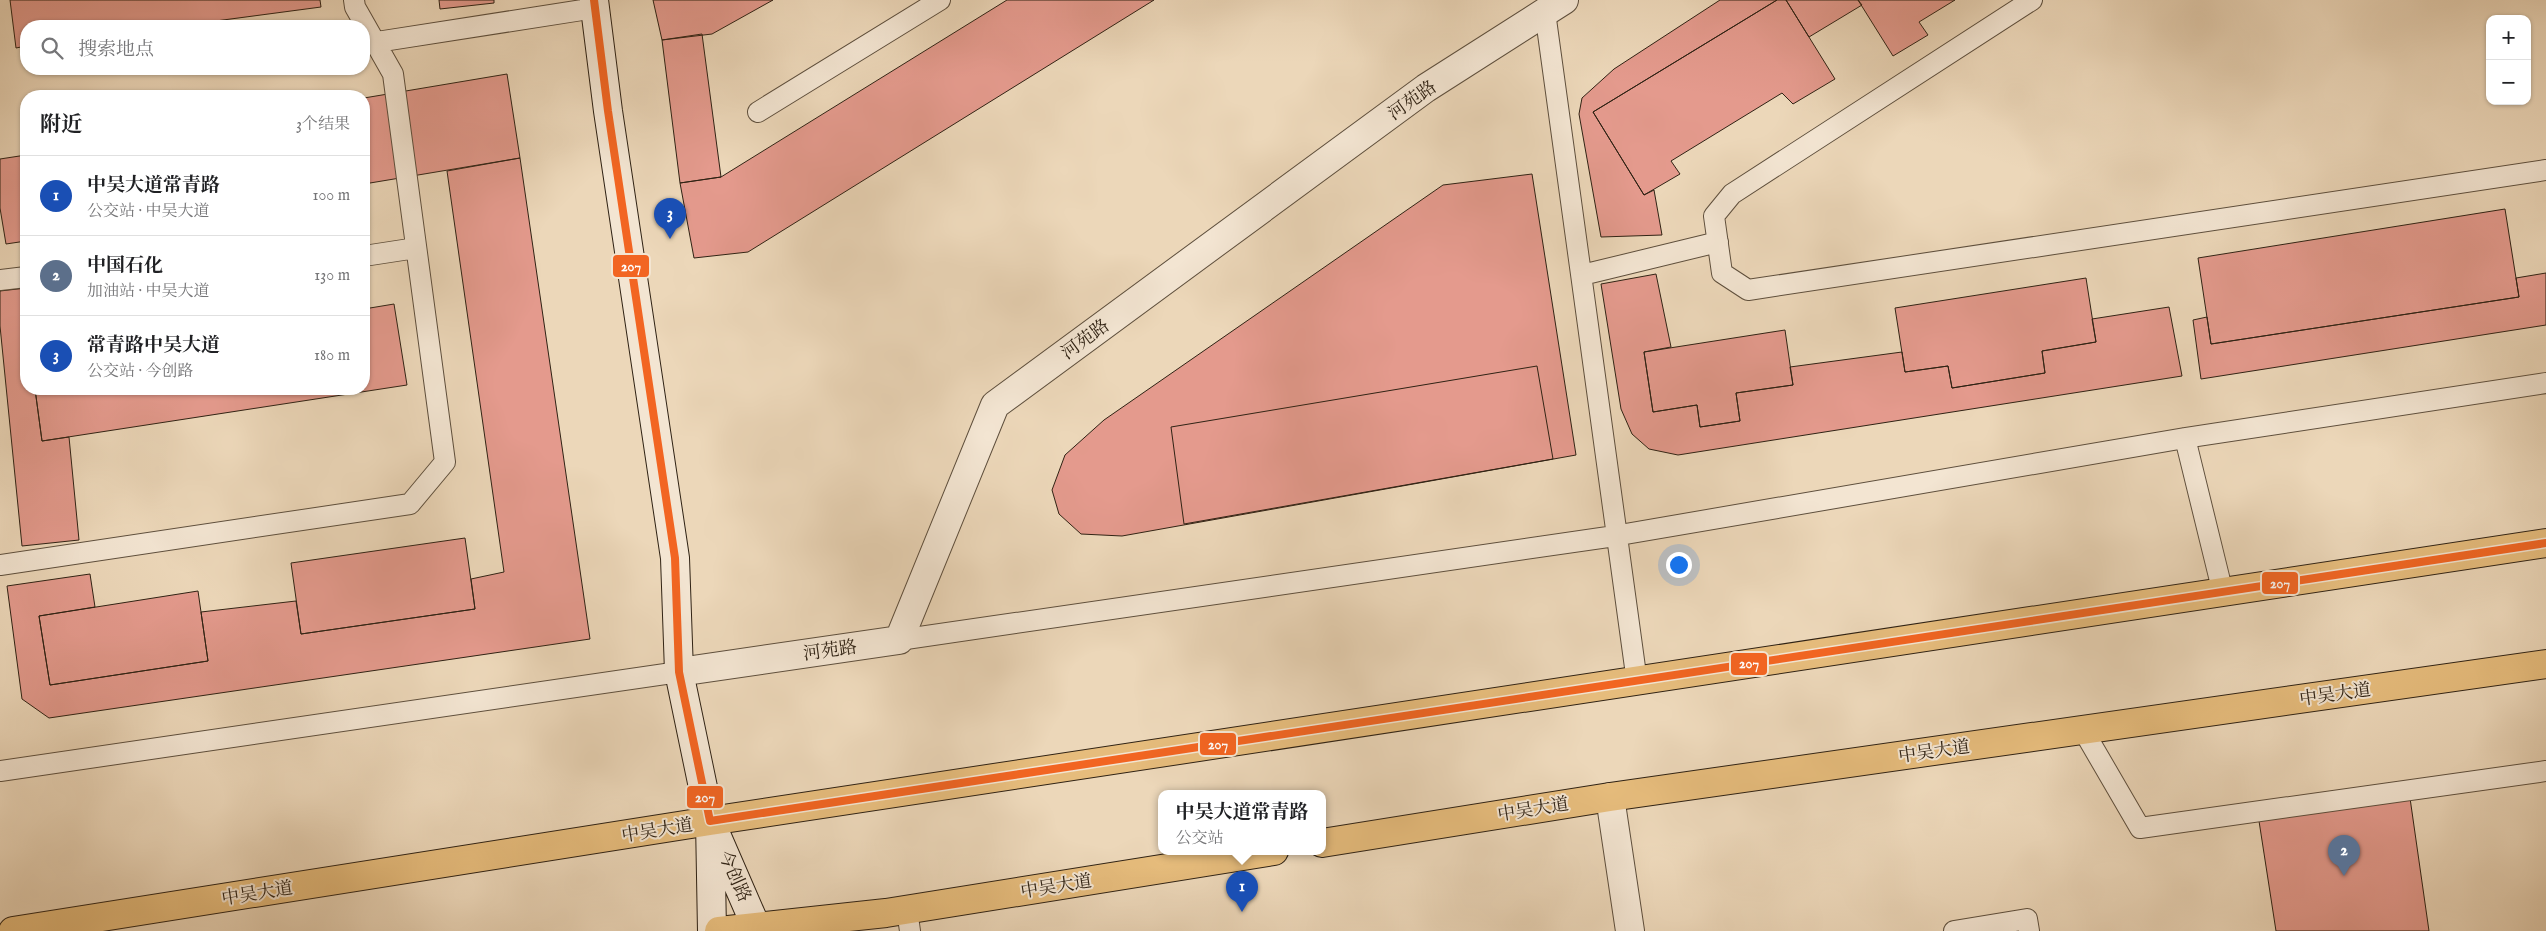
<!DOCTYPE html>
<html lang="zh">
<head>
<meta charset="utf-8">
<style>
  :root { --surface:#fff; --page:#f2f2f2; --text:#202124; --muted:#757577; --line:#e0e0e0; --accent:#8f2418 }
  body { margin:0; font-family:"IM FELL English","Noto Serif SC",serif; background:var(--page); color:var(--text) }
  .controls { position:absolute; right:15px; top:15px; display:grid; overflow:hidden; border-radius:10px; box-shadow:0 1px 4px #0004 }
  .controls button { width:45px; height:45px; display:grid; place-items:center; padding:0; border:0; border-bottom:1px solid var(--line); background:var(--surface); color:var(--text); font:25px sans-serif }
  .you { position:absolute; left:1678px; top:564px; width:18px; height:18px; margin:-12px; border:4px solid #fff; border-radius:50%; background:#1a73e8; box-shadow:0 0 0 8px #1a73e833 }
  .badge { display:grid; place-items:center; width:32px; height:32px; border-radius:50%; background:var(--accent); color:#fff; font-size:16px; font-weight:700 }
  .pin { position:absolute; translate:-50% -41px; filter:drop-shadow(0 1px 2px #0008) }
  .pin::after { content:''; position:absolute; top:26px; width:18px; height:15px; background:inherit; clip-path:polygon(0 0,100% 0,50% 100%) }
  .popup { position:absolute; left:1158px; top:790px; width:168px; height:65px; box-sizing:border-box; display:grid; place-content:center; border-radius:10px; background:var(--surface); filter:drop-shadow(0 1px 4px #0005); font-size:16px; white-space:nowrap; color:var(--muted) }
  .popup b { font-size:19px; color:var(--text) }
  .popup::after { content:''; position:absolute; left:50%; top:100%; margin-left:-10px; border:10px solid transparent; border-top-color:var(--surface) }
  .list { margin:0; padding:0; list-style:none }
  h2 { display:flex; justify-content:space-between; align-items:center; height:65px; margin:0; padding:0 20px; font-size:21px }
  h2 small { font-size:16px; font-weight:400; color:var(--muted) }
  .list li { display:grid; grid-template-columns:32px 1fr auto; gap:15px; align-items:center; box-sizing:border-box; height:80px; padding:0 20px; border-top:1px solid var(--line) }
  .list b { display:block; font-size:19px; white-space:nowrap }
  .list p { margin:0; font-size:16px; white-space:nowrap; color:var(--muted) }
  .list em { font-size:16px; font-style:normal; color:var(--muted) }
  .icon { flex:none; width:28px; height:28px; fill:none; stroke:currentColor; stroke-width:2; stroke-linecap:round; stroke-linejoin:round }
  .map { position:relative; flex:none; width:2546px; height:931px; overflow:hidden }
  .search { position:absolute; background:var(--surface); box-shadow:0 1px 4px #0004; left:20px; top:20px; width:350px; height:55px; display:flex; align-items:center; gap:12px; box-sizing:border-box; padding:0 18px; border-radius:20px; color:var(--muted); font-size:19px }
  .panel { position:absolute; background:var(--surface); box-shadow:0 1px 4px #0004; left:20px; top:90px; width:350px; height:305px; border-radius:20px }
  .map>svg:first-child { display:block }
</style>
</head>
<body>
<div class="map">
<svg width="2546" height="931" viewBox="0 0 2546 931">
  <rect width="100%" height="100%" fill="#ecd7b9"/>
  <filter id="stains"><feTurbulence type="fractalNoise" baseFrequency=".004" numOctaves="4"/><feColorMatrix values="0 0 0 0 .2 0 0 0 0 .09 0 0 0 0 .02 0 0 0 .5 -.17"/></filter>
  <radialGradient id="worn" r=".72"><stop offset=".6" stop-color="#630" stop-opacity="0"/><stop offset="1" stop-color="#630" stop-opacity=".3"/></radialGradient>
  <path fill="#e49a8d" stroke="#2f2214" d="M10,0H320L321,7L178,26H26V46L16,48Z
    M439,0H494V3L440,9Z
    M653,0H773L712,34L662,40Z
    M1007,0H1154L748,252L694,258L680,183L721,177Z
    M1720,0H1777L1593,112L1644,195L1654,190L1662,235L1601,237L1579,114L1582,98L1614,69Z
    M1777,0H1786L1835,79L1793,104L1782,93L1671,161L1680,174L1644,195L1593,112Z
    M1786,0H1858L1862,5L1809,37Z
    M1858,0H1955L1919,22L1928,35L1893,56Z
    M702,34L721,177L680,183L662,40Z
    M507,74L520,158L364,184V98Z
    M26,155V241L6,244L0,208V159Z
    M520,158L590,639L49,718L22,699L7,586L90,574L95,607L39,616L50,685L208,661L201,612L296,601L301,634L475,609L471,579L504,572L447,171Z
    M1532,174L1576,455L1122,536L1081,534L1059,514L1052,490L1065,455L1104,420L1443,185Z
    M2505,209L2519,297L2211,344L2198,258Z
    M2546,273V325L2201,379L2193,320L2207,317L2211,344L2519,297L2516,278Z
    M1656,274L1671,347L1644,352L1653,412L1697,405L1700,427L1740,421L1736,393L1793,385L1790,367L1902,352L1905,372L1948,366L1952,388L2045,373L2042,351L2096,342L2092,319L2169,307L2182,376L1678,455L1649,449L1632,434L1621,409L1601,284Z
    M2086,278L2096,342L2042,351L2045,373L1952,388L1948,366L1905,372L1895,308Z
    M26,288V389H35L42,441L69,437L79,540L22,546L0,326V291Z
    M394,304L407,385L42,441L35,389H364V309Z
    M1785,330L1793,385L1736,393L1740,421L1700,427L1697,405L1653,412L1644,352Z
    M1537,366L1553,459L1184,524L1171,427Z
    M465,538L475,609L301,634L291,563Z
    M198,591L208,661L50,685L39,616Z
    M2410,798L2429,931H2276L2259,821Z"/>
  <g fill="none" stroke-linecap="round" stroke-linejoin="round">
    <defs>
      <path id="service" d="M2032,0L1732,194L1714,216L1722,273L1748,290L2546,170
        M1545,12L1637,682
        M364,44L595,8
        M758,112L940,0
        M364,256L416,248
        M1582,275L1718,242
        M0,280L26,277
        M2185,438L2223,593
        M0,565L410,504L445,462L393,74L355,7L354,0
        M899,640L1608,537L2185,438L2546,383
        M2083,730L2140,828L2546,771
        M0,771L679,672
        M907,910L910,931
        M1954,931L2027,919L2029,931"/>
      <path id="minor" d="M679,672L899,640L995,405L1426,88L1564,0
        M1610,797L1630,931"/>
      <path id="secondary" d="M594,0L608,111L675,558L679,672L710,821L712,931
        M715,832L758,931"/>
      <path id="primary" d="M1322,843L1610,797L2546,664
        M13,931L710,821L2546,543
        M719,931L886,913L1274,851"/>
    </defs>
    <use href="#service" stroke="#5e4f3d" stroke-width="22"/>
    <use href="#minor" stroke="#5e4f3d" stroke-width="30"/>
    <use href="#secondary" stroke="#2f2214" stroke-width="30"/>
    <use href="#primary" stroke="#2f2214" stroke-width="30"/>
    <use href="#service" stroke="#f3e5d2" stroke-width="20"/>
    <use href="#minor" stroke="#f3e5d2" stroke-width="28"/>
    <use href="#secondary" stroke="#f3e5d2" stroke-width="28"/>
    <use href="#primary" stroke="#e6bc7c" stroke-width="28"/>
    <defs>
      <path id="bus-1" d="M594,0L608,111L675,558L679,672L710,821L2546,543"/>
    </defs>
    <use href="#bus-1" stroke="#f3e5d2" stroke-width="11"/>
    <use href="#bus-1" stroke="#f26522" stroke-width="8"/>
  </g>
  <g text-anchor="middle" stroke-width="4" stroke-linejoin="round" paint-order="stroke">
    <g font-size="18" fill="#2f2214" stroke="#f3e5d2">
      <text transform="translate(1412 100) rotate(-35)" y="6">河苑路</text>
      <text transform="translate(1085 339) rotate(-36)" y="6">河苑路</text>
      <text transform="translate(830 650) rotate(-8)" y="6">河苑路</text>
      <text transform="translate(2335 694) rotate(-8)" y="6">中吴大道</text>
      <text transform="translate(1934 751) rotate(-8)" y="6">中吴大道</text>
      <text transform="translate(1533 809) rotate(-9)" y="6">中吴大道</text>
      <text transform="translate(657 830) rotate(-9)" y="6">中吴大道</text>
      <text transform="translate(735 876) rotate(66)" y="6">今创路</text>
      <text transform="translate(1056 886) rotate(-9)" y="6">中吴大道</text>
      <text transform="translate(257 893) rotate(-9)" y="6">中吴大道</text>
    </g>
  </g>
  <g stroke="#f3e5d2" stroke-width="2">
    <rect x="612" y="254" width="38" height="24" rx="5" fill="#f26522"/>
    <rect x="2261" y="571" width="38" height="24" rx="5" fill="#f26522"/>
    <rect x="1730" y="652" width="38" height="24" rx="5" fill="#f26522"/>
    <rect x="1199" y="732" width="38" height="24" rx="5" fill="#f26522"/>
    <rect x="686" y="785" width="38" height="24" rx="5" fill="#f26522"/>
  </g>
  <g font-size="14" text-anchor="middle" font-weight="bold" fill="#fff">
    <text x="631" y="271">207</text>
    <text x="2280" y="588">207</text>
    <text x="1749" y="668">207</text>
    <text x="1218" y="749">207</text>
    <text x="705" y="802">207</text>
  </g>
  <rect width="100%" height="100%" filter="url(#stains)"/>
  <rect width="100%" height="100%" fill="url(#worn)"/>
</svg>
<div class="controls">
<button>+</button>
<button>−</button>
</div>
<div class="you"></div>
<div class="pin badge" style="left:1242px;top:912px;background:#1a4fb4">1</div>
<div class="popup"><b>中吴大道常青路</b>公交站</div>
<div class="pin badge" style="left:2344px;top:876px;background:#5c6f8a">2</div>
<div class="pin badge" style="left:670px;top:239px;background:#1a4fb4">3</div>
<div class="search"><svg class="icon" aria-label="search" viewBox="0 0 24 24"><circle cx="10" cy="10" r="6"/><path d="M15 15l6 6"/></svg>搜索地点</div>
<section class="panel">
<h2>附近<small>3个结果</small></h2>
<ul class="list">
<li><span class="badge" style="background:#1a4fb4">1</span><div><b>中吴大道常青路</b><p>公交站 · 中吴大道</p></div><em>100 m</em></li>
<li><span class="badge" style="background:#5c6f8a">2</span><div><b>中国石化</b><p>加油站 · 中吴大道</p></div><em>130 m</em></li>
<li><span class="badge" style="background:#1a4fb4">3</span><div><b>常青路中吴大道</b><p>公交站 · 今创路</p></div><em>180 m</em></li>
</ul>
</section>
</div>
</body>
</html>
